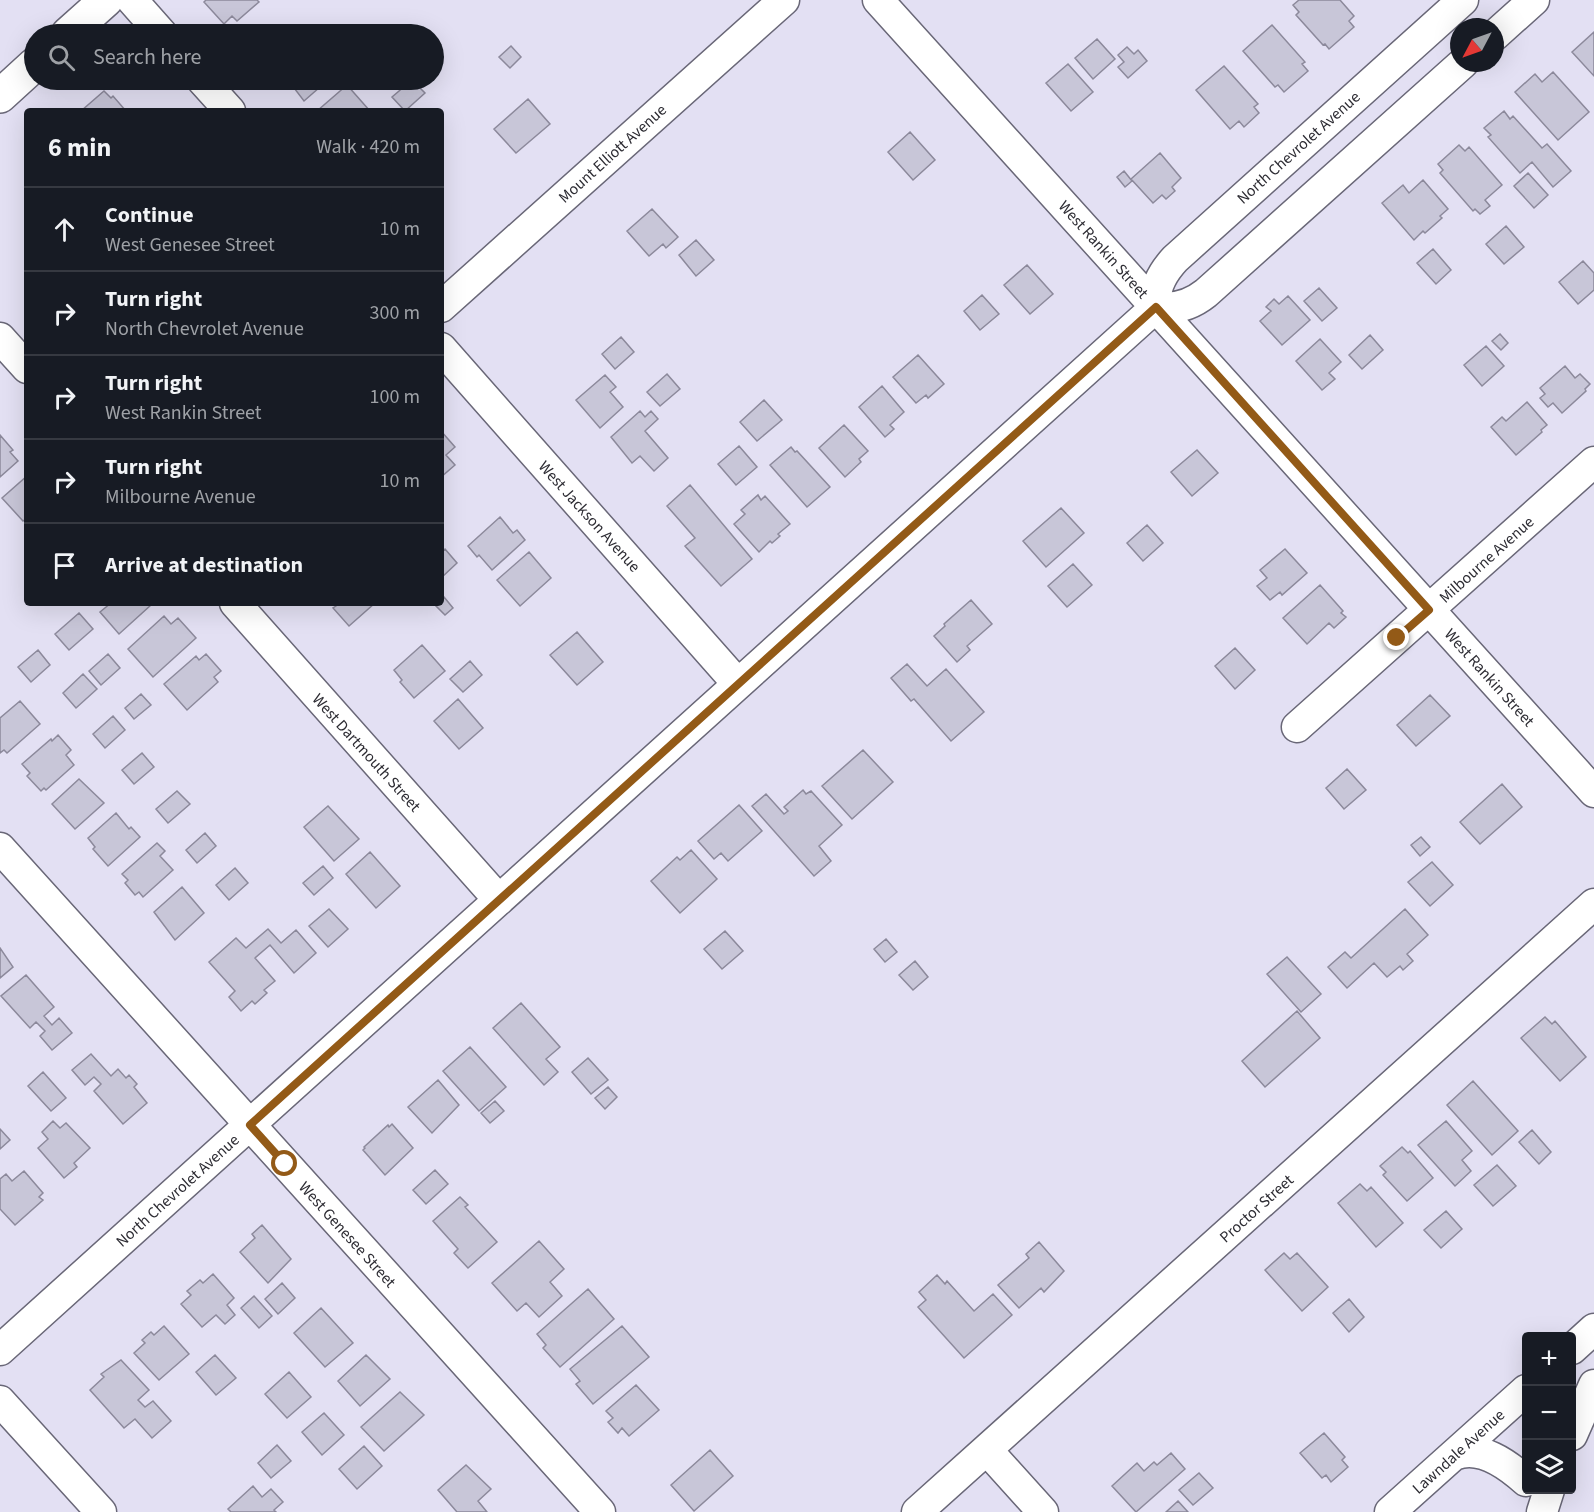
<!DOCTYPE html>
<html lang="en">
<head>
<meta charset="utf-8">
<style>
  :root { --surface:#171b24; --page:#242831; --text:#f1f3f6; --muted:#9ea1a6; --line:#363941 }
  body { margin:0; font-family:"Source Sans 3",sans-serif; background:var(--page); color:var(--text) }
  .controls { position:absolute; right:18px; bottom:18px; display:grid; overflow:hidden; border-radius:6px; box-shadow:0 6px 24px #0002 }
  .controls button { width:54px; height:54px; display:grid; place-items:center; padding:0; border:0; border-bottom:2px solid var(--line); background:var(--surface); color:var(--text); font:30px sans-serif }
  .compass { position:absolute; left:1450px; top:18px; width:54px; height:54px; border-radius:50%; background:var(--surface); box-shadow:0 6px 24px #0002; rotate:229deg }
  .stop { position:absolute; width:18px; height:18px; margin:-14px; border:4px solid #935a17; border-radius:50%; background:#fff }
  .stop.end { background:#935a17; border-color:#fff; box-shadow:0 2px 6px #0008 }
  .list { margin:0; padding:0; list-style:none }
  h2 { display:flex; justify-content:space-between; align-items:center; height:78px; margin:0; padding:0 24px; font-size:26px }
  h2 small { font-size:20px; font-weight:400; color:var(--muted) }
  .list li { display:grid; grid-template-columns:39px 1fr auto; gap:18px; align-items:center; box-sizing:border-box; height:84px; padding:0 24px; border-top:2px solid var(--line) }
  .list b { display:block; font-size:22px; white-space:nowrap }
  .list p { margin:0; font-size:20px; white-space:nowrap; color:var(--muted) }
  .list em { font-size:20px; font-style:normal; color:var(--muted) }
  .icon { flex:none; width:33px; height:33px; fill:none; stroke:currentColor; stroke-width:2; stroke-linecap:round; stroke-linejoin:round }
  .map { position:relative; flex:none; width:1594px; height:1512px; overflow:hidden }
  .search { position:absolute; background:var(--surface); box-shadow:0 6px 24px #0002; left:24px; top:24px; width:420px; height:66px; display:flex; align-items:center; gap:15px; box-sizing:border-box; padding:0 21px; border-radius:33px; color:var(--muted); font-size:22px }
  .panel { position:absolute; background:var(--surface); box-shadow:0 6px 24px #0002; left:24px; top:108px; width:420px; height:498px; border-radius:6px }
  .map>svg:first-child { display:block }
</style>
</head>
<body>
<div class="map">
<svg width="1594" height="1512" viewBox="0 0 1594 1512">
  <rect width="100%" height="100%" fill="#e3e0f3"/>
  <path fill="#c8c6d8" stroke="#8c899b" stroke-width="1.5" d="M206,0H257L259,2L237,21L232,16L224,24L204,2Z
    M1299,0H1340L1354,16L1349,21L1354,27L1329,49L1325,44L1323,45L1296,15L1299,12L1293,5Z
    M1272,25L1305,62L1302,64L1308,71L1284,92L1278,85L1275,87L1243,51Z
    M1594,32V76L1572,52Z
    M1097,39L1115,59L1093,79L1075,58Z
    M511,46L521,57L510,68L499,57Z
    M1127,47L1134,54L1138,50L1147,61L1128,78L1118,67L1124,62L1118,55Z
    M1068,64L1093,92L1071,111L1046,83Z
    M1224,66L1258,104L1254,107L1259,113L1244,127L1239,121L1230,129L1196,90Z
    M1553,72L1589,112L1558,140L1515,92L1535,74L1542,82Z
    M288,80H328L304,101Z
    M412,80L425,93L405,111L392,97Z
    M347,85L370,111H317Z
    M104,91L111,98L113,96L126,111H81Z
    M528,99L550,124L516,153L494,129Z
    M1504,111L1510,119L1513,116L1542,148L1547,144L1571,171L1553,187L1532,162L1520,173L1488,137L1491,135L1484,128Z
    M910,132L935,160L913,180L888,152Z
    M1459,145L1465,151L1469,147L1502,185L1485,200L1490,206L1480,214L1475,209L1473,211L1440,173L1443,170L1438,164Z
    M1160,153L1181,178L1172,187L1175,191L1166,199L1162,195L1153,203L1131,179Z
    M1124,171L1132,181L1125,187L1117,177Z
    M1528,173L1548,195L1534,208L1514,186Z
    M1423,180L1448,209L1440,216L1442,218L1425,233L1423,231L1414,240L1382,203L1403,185L1409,193Z
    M652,209L678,237L666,248L663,244L649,256L627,231Z
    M1506,226L1524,247L1504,264L1486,244Z
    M696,240L714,260L696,276L679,255Z
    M1433,249L1451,270L1436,284L1417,263Z
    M1583,261L1594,273V290L1578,304L1559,282Z
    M1027,265L1053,294L1030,314L1004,285Z
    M1319,288L1337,308L1322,321L1304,301Z
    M982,295L999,314L980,330L964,311Z
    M1288,296L1310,320L1282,345L1260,321L1271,311L1266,307L1274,299L1279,304Z
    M1500,334L1508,343L1501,350L1492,341Z
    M1370,335L1383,350L1362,369L1349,355Z
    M621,337L634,352L615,369L602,354Z
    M1320,339L1341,362L1329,373L1335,379L1322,390L1296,361Z
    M1486,346L1504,366L1482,386L1464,365Z
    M918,355L944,384L928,398L926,395L916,403L893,377Z
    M1565,366L1575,378L1580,374L1590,384L1585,389L1586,391L1562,413L1553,403L1548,407L1540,398L1545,394L1540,388Z
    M667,374L680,389L660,406L647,392Z
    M605,375L616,387L610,392L623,407L600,428L576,400Z
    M882,386L904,412L890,425L894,429L885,437L859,407Z
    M764,400L782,420L757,441L740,422Z
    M1527,402L1547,425L1541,430L1542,432L1516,455L1491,427L1502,417L1506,421Z
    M640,411L645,417L651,411L658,419L645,431L668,458L654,471L640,456L632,463L611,437Z
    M844,425L868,451L859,459L861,462L845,477L819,448Z
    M441,431L455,447L446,455L455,465L441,477Z
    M0,435L13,450L10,452L18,461L0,477Z
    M739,446L757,467L736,485L718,464Z
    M791,447L795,452L797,451L830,487L807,507L770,465Z
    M1197,450L1218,473L1192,496L1171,472Z
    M27,476V518L23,521L2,498Z
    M690,485L752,559L721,586L685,546L695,538L667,506Z
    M758,495L761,500L765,496L790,524L778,534L780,536L772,543L770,541L759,552L734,524L745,514L741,510Z
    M1061,508L1084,533L1046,567L1023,541Z
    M500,517L513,533L517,530L525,540L492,570L479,555L477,557L468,546Z
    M1147,525L1163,543L1143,561L1127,543Z
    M445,549L457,563L441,578V553Z
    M1285,549L1307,573L1282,595L1280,592L1270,600L1257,586L1267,578L1260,570Z
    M529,552L551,578L520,606L497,580Z
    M1073,564L1092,585L1067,607L1048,586Z
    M1320,585L1343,611L1341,613L1346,617L1334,628L1329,623L1307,644L1283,618Z
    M444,597L453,608L445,615L435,605L441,603Z
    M971,600L992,624L967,646L970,650L957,662L934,636L945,626L944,624Z
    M111,603H149L151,605L119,634L100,612Z
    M333,603H375L349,626L333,608L336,606Z
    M79,613L93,629L69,650L55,634Z
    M164,616L171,624L178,618L196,638L153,677L128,649Z
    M577,632L603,662L577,685L550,655Z
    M422,645L445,671L414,698L400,682L402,680L394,670Z
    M1235,648L1255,670L1235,689L1215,666Z
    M38,650L50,665L31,682L18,667Z
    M108,654L120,668L101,685L89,671Z
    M206,654L221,671L214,677L218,682L187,710L164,684L196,656L199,660Z
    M470,661L482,675L463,692L450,679Z
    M907,664L927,686L946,669L984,712L951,741L914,699L911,701L891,678Z
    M83,674L97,689L76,708L63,693Z
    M141,694L151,705L134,719L125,708Z
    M1430,695L1450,716L1416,746L1397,725Z
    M458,699L483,728L459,749L434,721Z
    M20,701L40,724L7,753L4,750L0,753V718Z
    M113,716L125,730L105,748L93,734Z
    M58,735L71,750L66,755L74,765L46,790L44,788L41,791L27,776L30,773L22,764L51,739L52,741Z
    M863,750L893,782L852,819L822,786Z
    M142,753L154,767L134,784L122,770Z
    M1347,769L1366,790L1344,809L1326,788Z
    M79,779L104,803L75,829L52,804Z
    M1502,784L1522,807L1480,844L1460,822Z
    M803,790L806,794L811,791L842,825L819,846L831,861L814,876L752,806L766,794L784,814L788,811L784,807Z
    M177,791L190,804L168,823L156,809Z
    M739,805L762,831L728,861L721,853L714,859L698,841Z
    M328,806L359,839L334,861L304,827Z
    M116,813L129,829L131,827L140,837L108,866L93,849L95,847L88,838Z
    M205,833L216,846L197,863L186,850Z
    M1421,837L1430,847L1420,856L1411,845Z
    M157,843L165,851L160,856L173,870L143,897L139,892L135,895L125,883L128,880L122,874Z
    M691,850L717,879L680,913L651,881L677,857L680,860Z
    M370,852L400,886L376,908L346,874Z
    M1432,862L1453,885L1430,906L1408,882Z
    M323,866L333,878L314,895L303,883Z
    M235,868L248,883L229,900L216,885Z
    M182,887L204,913L175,940L154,912Z
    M329,909L348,929L328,947L309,926Z
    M1405,909L1428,935L1407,954L1413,961L1403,970L1400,966L1387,977L1374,963L1347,988L1328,967L1345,952L1351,958Z
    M268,929L281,943L296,930L316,953L294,973L270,945L255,958L275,981L264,990L267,993L255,1004L252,1001L241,1011L229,997L235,991L209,962L236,938L246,948Z
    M725,931L743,951L722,969L704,949Z
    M886,939L897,952L885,962L874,949Z
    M0,948L13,967L0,978Z
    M1287,957L1321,994L1301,1012L1267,974Z
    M915,961L928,977L913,990L899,975Z
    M26,975L54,1007L44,1016L52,1025L59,1018L72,1033L52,1050L40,1036L45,1031L36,1022L30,1028L1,996Z
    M521,1003L560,1047L546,1059L558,1072L544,1085L493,1028Z
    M1297,1011L1320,1038L1265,1087L1242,1061Z
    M1545,1017L1552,1024L1555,1021L1586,1057L1560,1081L1521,1038Z
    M470,1047L506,1087L479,1111L443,1071Z
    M91,1054L111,1076L118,1069L126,1078L129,1075L137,1084L134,1087L147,1103L123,1124L94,1091L101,1084L94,1077L85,1085L72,1070Z
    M588,1058L608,1080L591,1094L572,1072Z
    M43,1072L66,1098L51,1111L28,1086Z
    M438,1080L459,1105L432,1133L408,1107Z
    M1473,1081L1518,1131L1492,1155L1447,1105Z
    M608,1087L617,1097L605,1109L595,1098Z
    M495,1101L504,1111L490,1123L481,1113Z
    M53,1121L60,1128L66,1123L90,1148L74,1163L77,1167L64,1178L38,1148L48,1139L42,1132Z
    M1446,1121L1472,1151L1462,1160L1471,1171L1455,1186L1418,1145Z
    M392,1124L413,1148L385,1175L363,1150L365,1148L364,1147L388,1125L389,1127Z
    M0,1129L10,1140L0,1149Z
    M1532,1130L1551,1152L1539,1164L1519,1142Z
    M1402,1147L1408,1153L1410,1151L1433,1178L1407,1201L1383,1175L1386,1172L1380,1166Z
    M1497,1165L1516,1186L1493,1206L1474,1185Z
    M435,1170L448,1184L426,1204L413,1190Z
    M24,1171L43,1193L39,1197L43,1200L15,1225L0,1209V1179L6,1174L12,1181Z
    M1360,1184L1367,1191L1371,1187L1403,1223L1376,1247L1338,1203Z
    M460,1197L468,1205L465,1207L497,1242L468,1268L454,1253L458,1249L433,1221Z
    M1446,1211L1462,1229L1441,1248L1424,1230Z
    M262,1225L291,1259L268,1283L240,1252L255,1238L252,1234Z
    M539,1241L564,1269L550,1282L562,1296L539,1317L526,1303L517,1311L492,1283Z
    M1039,1242L1064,1271L1044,1292L1041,1288L1019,1308L998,1285L1029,1258L1026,1254Z
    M1284,1253L1290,1259L1297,1253L1328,1287L1302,1311L1265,1270Z
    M213,1274L234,1298L227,1305L235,1315L225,1324L216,1315L202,1327L181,1304L191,1295L187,1291L200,1280L203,1283Z
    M937,1275L945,1284L947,1281L974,1311L993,1294L1012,1315L964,1358L918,1307L926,1300L919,1292Z
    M282,1283L295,1298L278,1314L265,1299Z
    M588,1289L614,1319L560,1367L543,1348L546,1345L537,1334Z
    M254,1296L272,1316L259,1328L241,1308Z
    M1349,1299L1364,1317L1349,1332L1333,1313Z
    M321,1308L353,1343L325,1367L294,1333Z
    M164,1326L189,1354L159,1380L134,1353L145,1343L142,1340L151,1332L154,1335Z
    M622,1326L649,1357L593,1404L576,1384L580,1381L570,1369Z
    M215,1355L236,1378L216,1395L196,1372Z
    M366,1355L390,1379L360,1406L338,1381Z
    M121,1360L149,1390L138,1400L145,1407L153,1401L171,1421L152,1438L135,1419L124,1428L90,1390L104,1377L101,1374Z
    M289,1372L311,1397L287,1418L265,1394Z
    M636,1385L659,1410L629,1436L622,1428L618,1433L608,1422L613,1418L606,1411Z
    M400,1392L424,1415L384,1451L361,1427Z
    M324,1413L344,1435L322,1455L302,1432Z
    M1324,1433L1345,1457L1342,1460L1348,1467L1331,1482L1326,1475L1322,1478L1300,1453Z
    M277,1445L291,1461L271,1478L258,1463Z
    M364,1446L382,1466L357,1489L339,1469Z
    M710,1450L733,1476L694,1511L671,1485Z
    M1171,1453L1185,1469L1136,1512L1112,1486L1137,1463L1144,1471L1154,1462L1157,1465Z
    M466,1465L491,1489L478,1501L487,1512H457L438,1490Z
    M1199,1473L1213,1488L1193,1505L1179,1490Z
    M253,1486L262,1497L271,1489L283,1502L274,1510L276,1512H231L228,1509Z
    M1178,1501L1188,1512H1166Z"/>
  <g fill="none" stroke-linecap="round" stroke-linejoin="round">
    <defs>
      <path id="street" d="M132,0L162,34
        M878,0L1594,792
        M1495,35L1534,0
        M202,80L230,111
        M441,307L784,0
        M1156,307C1153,288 1163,272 1175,259L1463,0
        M0,338L27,368
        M441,348L738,684
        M235,603L499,900
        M1297,727L1594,462
        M0,848L600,1512
        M1572,1349L1594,1329
        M0,1350L1156,307C1175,310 1191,305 1206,293L1463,63
        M0,1401L101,1512
        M1572,1435L1594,1385
        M987,1450L1043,1512
        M1454,1455C1480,1444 1507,1464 1526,1481
        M917,1512L1594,904
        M1390,1512L1526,1390
        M1542,1512L1549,1490"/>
      <path id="secondary" d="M68,34L106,0
        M0,96L34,65"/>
    </defs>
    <use href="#street" stroke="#696777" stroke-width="33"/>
    <use href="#secondary" stroke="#696777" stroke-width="36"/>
    <use href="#street" stroke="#fff" stroke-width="30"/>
    <use href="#secondary" stroke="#fff" stroke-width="33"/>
  </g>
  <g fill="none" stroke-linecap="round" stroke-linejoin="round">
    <path stroke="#935a17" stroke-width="8" d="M285,1164L250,1125L1156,307L1429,610L1397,638"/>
  </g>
  <g text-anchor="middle" stroke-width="6" stroke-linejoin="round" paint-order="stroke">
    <g font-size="16" fill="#2d2c33" stroke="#fff">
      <text transform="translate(1298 147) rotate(-42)" y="6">North Chevrolet Avenue</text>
      <text transform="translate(612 153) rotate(-42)" y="6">Mount Elliott Avenue</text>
      <text transform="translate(1104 249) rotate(48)" y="6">West Rankin Street</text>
      <text transform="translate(590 516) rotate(48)" y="6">West Jackson Avenue</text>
      <text transform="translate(1486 559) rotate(-42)" y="6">Milbourne Avenue</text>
      <text transform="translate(1490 677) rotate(48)" y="6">West Rankin Street</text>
      <text transform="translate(367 752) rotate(48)" y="6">West Dartmouth Street</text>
      <text transform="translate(177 1190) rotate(-42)" y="6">North Chevrolet Avenue</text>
      <text transform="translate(1256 1208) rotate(-42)" y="6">Proctor Street</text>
      <text transform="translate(348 1234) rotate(48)" y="6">West Genesee Street</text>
      <text transform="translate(1458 1451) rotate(-42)" y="6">Lawndale Avenue</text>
    </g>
  </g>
</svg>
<div class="controls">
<button>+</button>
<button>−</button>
<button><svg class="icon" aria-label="layers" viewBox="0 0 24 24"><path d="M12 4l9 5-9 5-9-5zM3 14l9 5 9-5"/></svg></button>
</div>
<svg class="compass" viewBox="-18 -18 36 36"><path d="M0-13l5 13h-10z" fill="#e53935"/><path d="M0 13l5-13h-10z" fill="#9ea1a6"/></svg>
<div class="stop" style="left:285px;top:1164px"></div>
<div class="stop end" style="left:1397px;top:638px"></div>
<div class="search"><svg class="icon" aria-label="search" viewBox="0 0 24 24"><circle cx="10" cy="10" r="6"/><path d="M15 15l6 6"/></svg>Search here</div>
<section class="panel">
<h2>6 min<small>Walk · 420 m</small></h2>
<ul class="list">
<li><svg class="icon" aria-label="ahead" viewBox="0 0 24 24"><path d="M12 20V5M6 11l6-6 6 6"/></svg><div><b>Continue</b><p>West Genesee Street</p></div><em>10 m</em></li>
<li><svg class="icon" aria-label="right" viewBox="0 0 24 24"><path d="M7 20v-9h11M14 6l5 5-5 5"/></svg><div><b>Turn right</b><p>North Chevrolet Avenue</p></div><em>300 m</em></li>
<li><svg class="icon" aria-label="right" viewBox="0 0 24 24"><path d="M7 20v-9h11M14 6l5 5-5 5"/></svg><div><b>Turn right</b><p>West Rankin Street</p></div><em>100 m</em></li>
<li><svg class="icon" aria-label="right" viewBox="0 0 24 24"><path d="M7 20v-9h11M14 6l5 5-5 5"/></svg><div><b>Turn right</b><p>Milbourne Avenue</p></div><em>10 m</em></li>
<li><svg class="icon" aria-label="arrive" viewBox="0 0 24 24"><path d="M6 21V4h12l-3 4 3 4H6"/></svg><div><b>Arrive at destination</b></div></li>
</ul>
</section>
</div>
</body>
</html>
